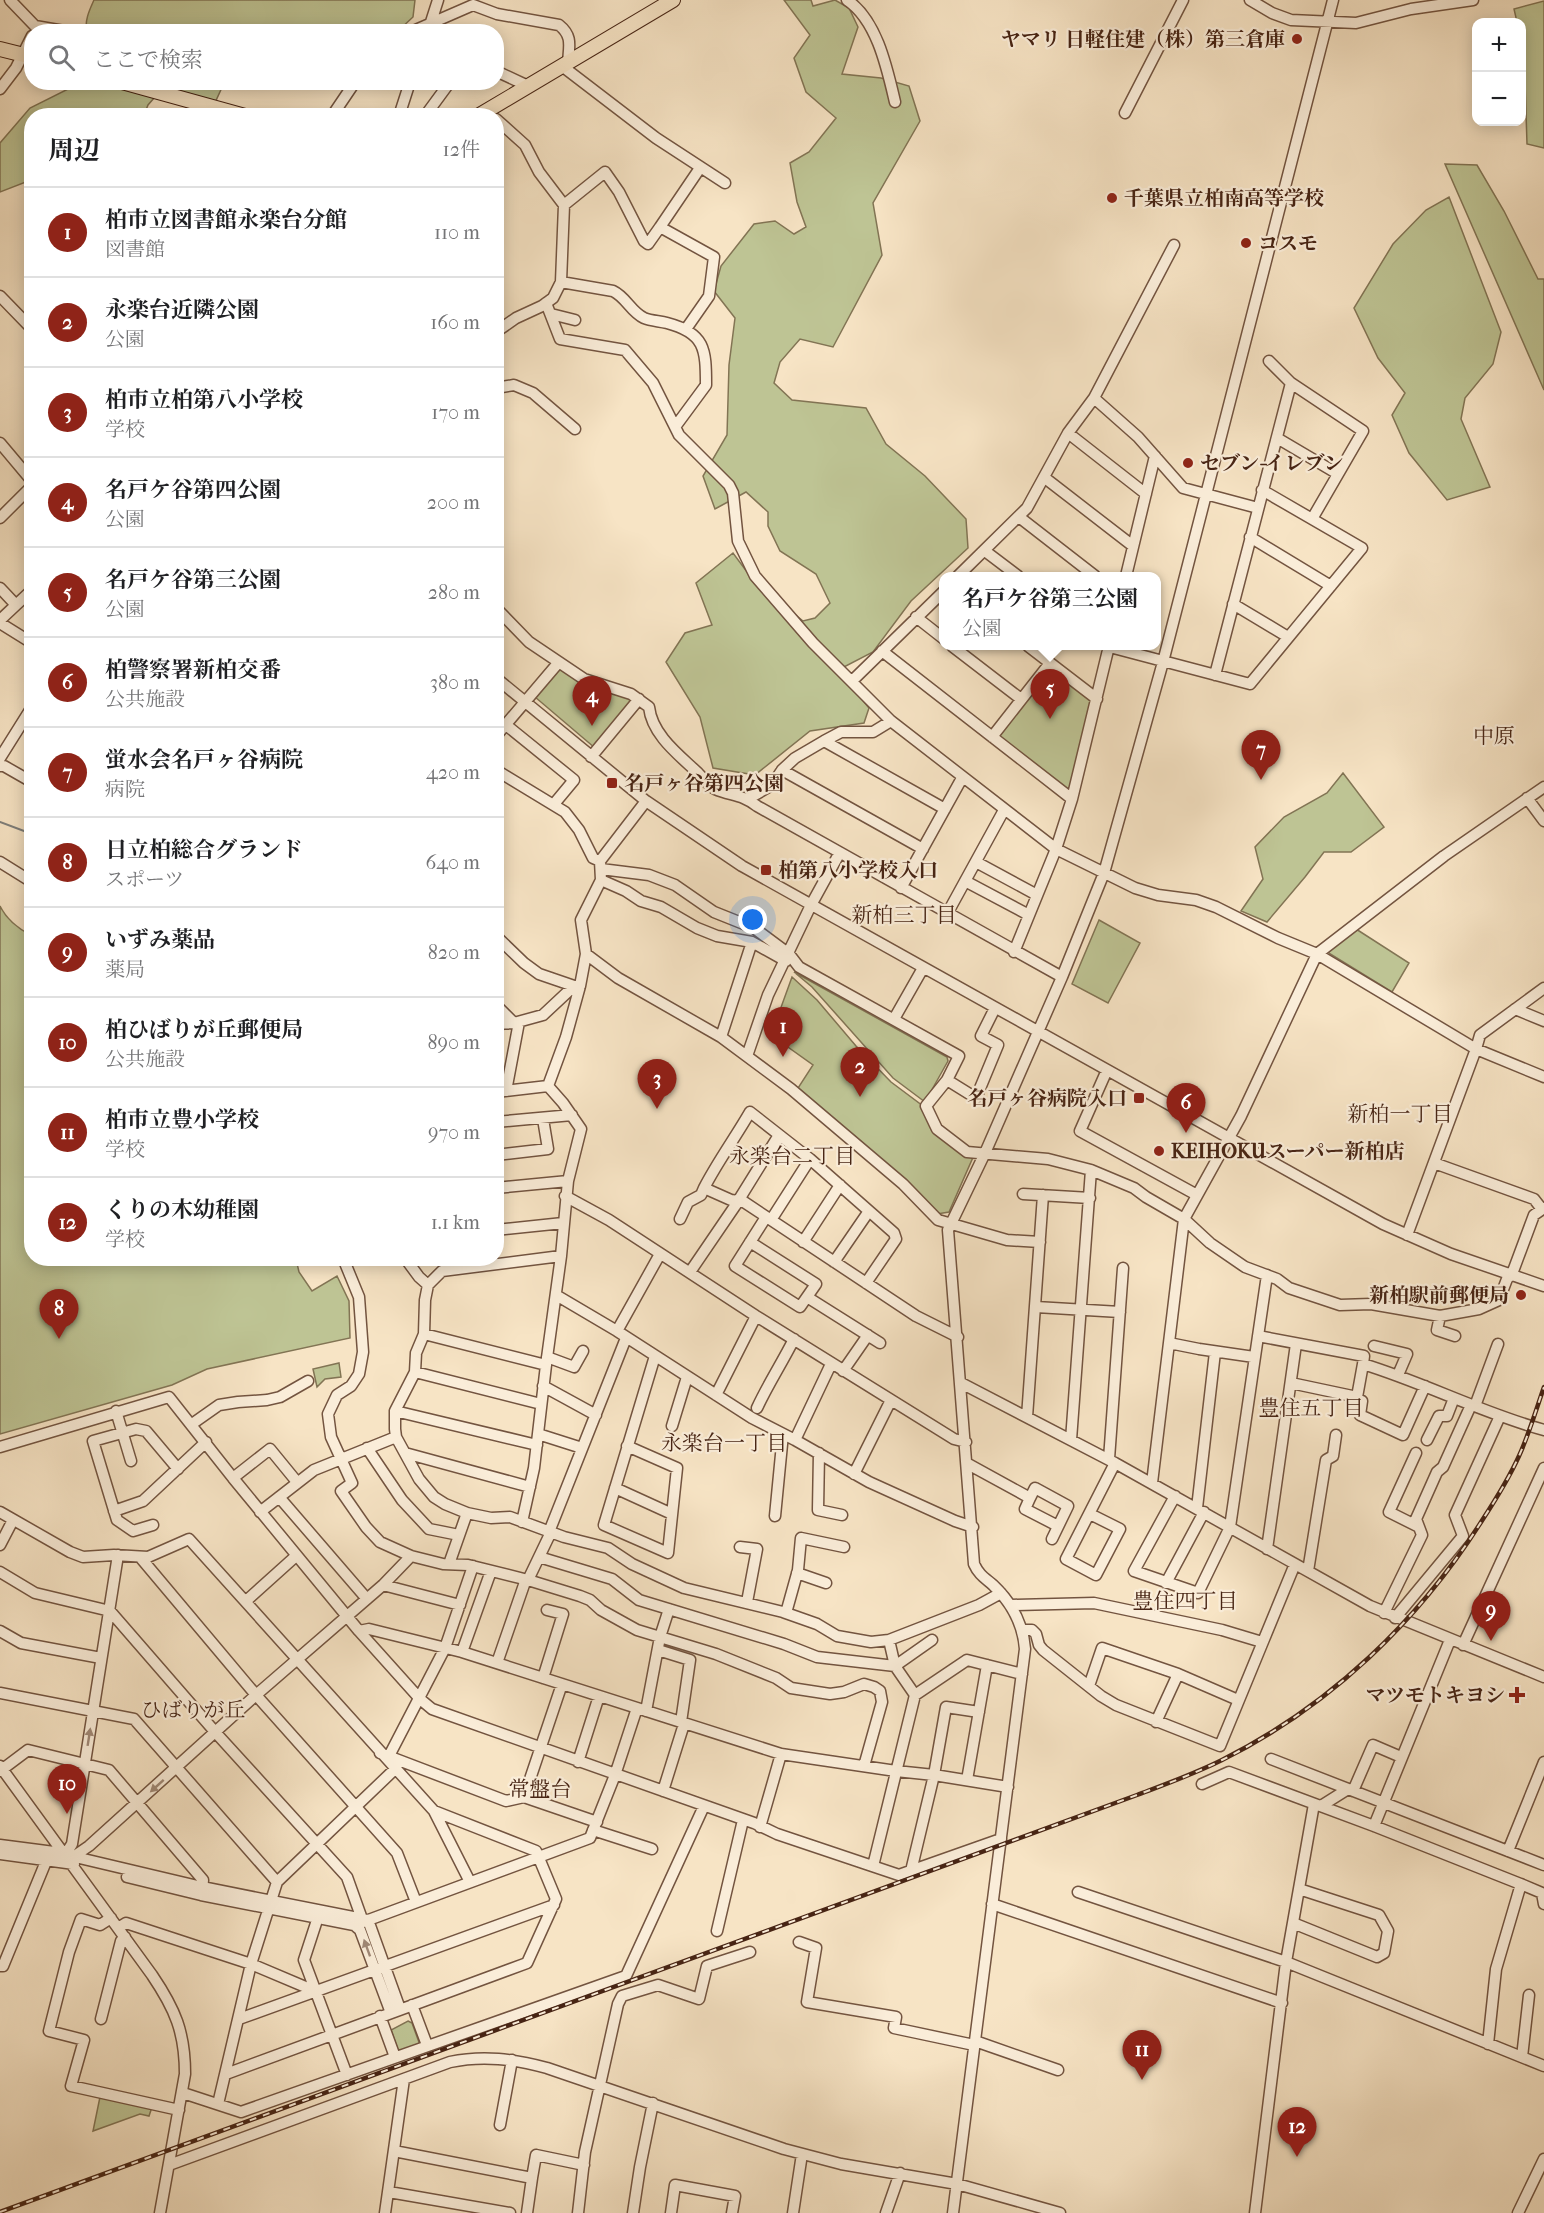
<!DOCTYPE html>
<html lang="ja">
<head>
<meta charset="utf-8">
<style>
  :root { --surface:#fff; --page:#f6f6f6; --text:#202124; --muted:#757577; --line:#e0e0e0; --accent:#8f2418 }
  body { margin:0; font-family:"IM FELL French Canon","Noto Serif JP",serif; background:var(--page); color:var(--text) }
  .controls { position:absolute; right:18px; top:18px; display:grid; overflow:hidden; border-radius:12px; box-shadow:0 3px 15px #0003 }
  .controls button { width:54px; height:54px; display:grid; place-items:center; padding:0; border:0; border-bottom:2px solid var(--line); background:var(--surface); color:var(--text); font:30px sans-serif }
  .you { position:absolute; left:753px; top:920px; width:21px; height:21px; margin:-15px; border:4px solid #fff; border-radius:50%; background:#1a73e8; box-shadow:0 0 0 9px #1a73e833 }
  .badge { display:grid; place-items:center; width:39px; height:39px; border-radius:50%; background:var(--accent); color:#fff; font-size:20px; font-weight:700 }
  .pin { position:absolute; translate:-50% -50px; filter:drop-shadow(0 2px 3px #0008) }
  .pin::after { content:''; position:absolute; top:32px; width:21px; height:18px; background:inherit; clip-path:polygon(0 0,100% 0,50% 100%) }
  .popup { position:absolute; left:939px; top:572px; width:222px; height:78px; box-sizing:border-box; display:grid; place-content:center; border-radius:12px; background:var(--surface); filter:drop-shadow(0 2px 4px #0005); font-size:20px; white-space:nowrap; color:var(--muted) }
  .popup b { font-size:22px; color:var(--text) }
  .popup::after { content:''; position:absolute; left:50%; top:100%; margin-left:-12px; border:12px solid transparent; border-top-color:var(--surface) }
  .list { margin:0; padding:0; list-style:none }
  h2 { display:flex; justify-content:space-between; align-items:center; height:78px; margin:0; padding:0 24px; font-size:26px }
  h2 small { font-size:20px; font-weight:400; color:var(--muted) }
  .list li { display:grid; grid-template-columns:39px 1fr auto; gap:18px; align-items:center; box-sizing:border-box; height:90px; padding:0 24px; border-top:2px solid var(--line) }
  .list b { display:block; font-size:22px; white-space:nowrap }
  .list p { margin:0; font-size:20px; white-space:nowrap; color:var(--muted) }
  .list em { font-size:20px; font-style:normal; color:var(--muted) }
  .icon { flex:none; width:33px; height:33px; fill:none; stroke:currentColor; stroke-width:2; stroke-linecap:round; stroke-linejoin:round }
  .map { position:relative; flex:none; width:1544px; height:2213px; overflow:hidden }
  .search { position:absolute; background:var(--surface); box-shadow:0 3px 15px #0003; left:24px; top:24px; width:480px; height:66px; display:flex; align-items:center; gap:15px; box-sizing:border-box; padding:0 21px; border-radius:24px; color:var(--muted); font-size:22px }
  .panel { position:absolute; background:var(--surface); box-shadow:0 3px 15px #0003; left:24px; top:108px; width:480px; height:1158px; border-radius:24px }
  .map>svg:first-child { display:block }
</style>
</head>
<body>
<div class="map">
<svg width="1544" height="2213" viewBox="0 0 1544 2213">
  <rect width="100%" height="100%" fill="#f7e4c5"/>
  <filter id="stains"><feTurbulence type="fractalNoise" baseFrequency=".00333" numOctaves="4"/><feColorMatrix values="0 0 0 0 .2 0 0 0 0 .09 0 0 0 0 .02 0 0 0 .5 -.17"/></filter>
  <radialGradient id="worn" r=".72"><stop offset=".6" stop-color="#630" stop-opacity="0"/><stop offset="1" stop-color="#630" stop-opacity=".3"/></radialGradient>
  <path fill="#bec494" stroke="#827454" stroke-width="1.5" d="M94,0H415L413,17L398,31H87C84,21 90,9 94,0Z
    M784,0H811L813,6L835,0L849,8L858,27L842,74L881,78L909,86L920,121L873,203L882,255L833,347L800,339L780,362L774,383L792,400L866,408L886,444L925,476L966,519L968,548L911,601L873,652L838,670L869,708L864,723L810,731L755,775L713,768L700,717L666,662L685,633L712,625L696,583L733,553L753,580L803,621L815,618L830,603L816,574L780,551L768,526V512L746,492L715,509L703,476L727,435L729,365L735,318L714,291L721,266L754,224L775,221L794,234L806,227L797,202L790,163L809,152L836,118L806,92L794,58L810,35Z
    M1544,1V148L1527,144L1524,51L1522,40V22H1517L1514,9Z
    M80,83H224L213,107L161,90L148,105L144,115L32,116L31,180L0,192V143L30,108Z
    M1445,164L1477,165L1504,211L1538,279H1544V390Z
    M1449,197L1501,332L1493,364L1465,398L1461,419L1490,487L1447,500L1409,453L1392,415L1405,393L1378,358L1354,308L1393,244L1426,210Z
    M562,668L633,700L595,748L535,697L558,669Z
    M1049,670H1053L1091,699L1092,703L1070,789L1066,790L999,738V734Z
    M1343,773L1384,827L1351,852H1324L1305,877L1267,922L1241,911L1263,879L1255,847L1284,817L1327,793Z
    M0,906C7,920 17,928 31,935L32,1258L296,1259L299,1272L312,1291L337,1276L349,1301L350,1338L207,1369L172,1385L0,1434Z
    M1099,920L1140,943L1108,1003L1072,984Z
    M1356,929L1409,963L1392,992L1327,952Z
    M794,972L947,1057L948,1061L925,1102L893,1078L812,987Z
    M792,977L817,1000L856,1046L891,1082L923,1106L936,1131L974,1155L949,1212L937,1214L864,1144L798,1088L813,1065L771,1035Z
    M339,1363L341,1377L325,1379L317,1387L313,1369Z
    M408,2021L412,2023L420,2045L399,2053L391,2030Z
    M100,2097L149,2107L151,2110L149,2116L140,2114L93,2131Z"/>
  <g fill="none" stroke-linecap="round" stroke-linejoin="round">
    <path stroke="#7e7f7b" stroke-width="2" d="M0,822L32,834"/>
    <defs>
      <path id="minor" d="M10,0L35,26L70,32
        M847,0C877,20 887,68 895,102
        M1250,0L1272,13L1291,20L1356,23L1411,9L1473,0
        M430,25L438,0
        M411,32L473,5L497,14L559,25C573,36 569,46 568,63
        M562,66L656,138L725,183
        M496,71L528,86
        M0,89L16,68L32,36
        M1125,113L1183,0
        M332,116L355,82
        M399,116L410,82
        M425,116L450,82
        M496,119L525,145L539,172L564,205L561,282L553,298L542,306L516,318L496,332
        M564,205L605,172L619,192L644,241L648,244L660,227
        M561,282L613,291C626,297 631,312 644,318C651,321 660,321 667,323C705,333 706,349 706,385L675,427L679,435L729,485L733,493L738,541L755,576L813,643L891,721L1056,849L1135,888L1158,895L1196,900L1216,907L1278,938L1317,954L1476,1049L1480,1035L1544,988
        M0,296L32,329
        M546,303L560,339L625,350L653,383L675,427
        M551,314L575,320
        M686,329L709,296L714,257L660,227L700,168
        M1269,361L1291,383
        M496,388L514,385L533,393L575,429
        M1094,398L1138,437L1183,488L1258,508
        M1068,433L1146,494
        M1277,438L1338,474
        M0,443L32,481
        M1045,478L1133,546
        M1019,517L1095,576
        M0,518L32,486
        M1250,537L1331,586
        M985,551L1018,576
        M958,576L1027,508L1068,433L1094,398L1174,245
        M1126,576L1155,456
        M0,588L16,605
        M1233,604L1288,637
        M496,608L529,642L584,679L631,694L649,707C652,735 679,755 698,773C703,778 709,786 715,789C731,796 742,794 757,806L1062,977
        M916,617L944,639
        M0,620L32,590
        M0,623L32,643
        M952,646L1021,699
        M1028,646L1097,699
        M1106,646L1250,684L1362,548L1262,490
        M882,651L1072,799
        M1215,675L1291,383L1363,431L1312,519
        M496,678L646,801L742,866L1383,1224L1451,1254L1544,1286
        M853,680L944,591
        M506,725L574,780L554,804
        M496,736L559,662
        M992,737L1050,663
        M824,741L945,809
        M591,757L639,699
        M0,758L32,707
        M0,766H4L32,782
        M496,770L565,812L579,830L593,858L600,861
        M782,770L923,849
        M1527,798L1544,821
        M748,799L772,785L782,770L795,758L824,741L841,732H873L891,721
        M0,862L32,882
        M976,862L1037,895
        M601,869L649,875L675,885L714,912L754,928L789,954L799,967L959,1056L947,1080L926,1106L937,1129L967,1152L1048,1159L1091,1170L1134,1188L1146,1197L1184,1219L1210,1243L1245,1267L1277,1279L1289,1288L1340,1305L1371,1304L1440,1316L1479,1309L1499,1300L1507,1279L1512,1274L1534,1215L1544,1208
        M601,880L626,891L641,901L661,907L697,928L717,936L752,942L786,961
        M965,881L1029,915
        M901,888L962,778
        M947,914L1004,810
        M496,936L524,963L539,974L574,986
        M1014,952L1056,849L1072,799L1109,646
        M586,954L618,978L721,1037L791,1089L903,1184L938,1220L1007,1240L1040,1242
        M496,1005L514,1023
        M1515,1009L1544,1021
        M894,1019L923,968
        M496,1024L514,1023L543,1015L574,986H580
        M721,1037L752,942
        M747,1056L768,995L811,905L839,854
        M1107,1070L1080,1131L1197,1195
        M947,1080L976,1098L998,1045L981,1036L995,1008
        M548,1086L566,1037L580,986L586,954L581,920L601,880L600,861L646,801
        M506,1091L519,1022
        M496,1092L548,1086
        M496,1122L572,1115
        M496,1155L548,1149L543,1119
        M1434,1163L1534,1199L1541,1208
        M496,1188L568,1181
        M1023,1194L1090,1198
        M565,1196L609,1220L756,1316L954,1439L966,1442
        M680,1219L688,1202L701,1195L704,1188
        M771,1220L810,1159
        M496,1230L563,1223
        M1407,1235L1476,1049L1544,1077
        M750,1242L816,1284L800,1307L735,1266L766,1217
        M803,1242L840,1185
        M343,1258L359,1297L363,1352L359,1374L351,1386L337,1395L328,1414L331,1437L352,1483L341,1491L366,1527L380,1542L411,1556L443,1564L468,1565L528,1580L580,1596L590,1600L601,1610L637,1630L716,1654L776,1678L791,1688L830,1694L844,1692L864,1684L874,1687L880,1691L882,1702L864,1766
        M405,1258L419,1277L428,1285L425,1300L424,1334L416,1353L415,1372L395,1411V1429L396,1437L419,1479L434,1497L445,1504L467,1513L491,1518L510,1517L564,1537L608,1548L632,1564L684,1588L783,1612L817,1624L837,1636L871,1642L889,1640L979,1605L1001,1593
        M834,1262L869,1211
        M690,1272L735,1206L779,1135
        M866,1283L896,1239L894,1233L810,1159L750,1112C735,1138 718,1161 704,1188L731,1200L744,1202L916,1316L958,1337
        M428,1285L442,1271L561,1256
        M556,1295L617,1331L752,1418L795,1440L869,1482L955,1521L973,1527
        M807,1297L880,1343
        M1036,1307L1120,1312
        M1440,1316L1437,1330L1455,1336
        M617,1331L660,1254
        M424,1334L546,1365
        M1258,1336L1364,1356L1363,1364
        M1169,1343L1199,1349L1254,1357
        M1374,1346L1407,1354L1398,1375
        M547,1357L574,1367L583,1351
        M843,1371L868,1335
        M415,1372L541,1404
        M961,1383L1115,1463L1370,1606L1544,1677
        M1291,1383L1357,1397L1363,1364C1425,1383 1482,1413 1544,1430
        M543,1386L596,1415
        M716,1395L756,1316
        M1362,1401L1360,1415L1403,1435L1425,1386
        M1475,1406L1498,1344
        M757,1408C768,1384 782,1363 794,1339
        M116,1411L131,1461
        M395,1411L537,1445
        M1027,1417L1043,1195
        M192,1424L219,1405L238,1402L267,1400L280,1397L308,1381
        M672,1426L687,1377
        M538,1434L582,1448
        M795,1440L831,1364
        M1071,1440L1091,1170
        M1427,1440L1439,1416H1447L1454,1398
        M627,1446L677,1468L668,1553L604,1525L655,1356
        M0,1447L169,1397L233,1478L270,1449L297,1482
        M367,1448L402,1500L429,1529L459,1535
        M405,1453L530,1487
        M819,1453L818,1510L842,1515
        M1416,1453L1389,1512L1419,1527
        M1109,1459L1123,1268
        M968,1464L1030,1498L1025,1509L1058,1526
        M854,1474L891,1400
        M233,1478L359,1631L420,1699L432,1709L754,1823L777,1834L899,1875L1001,1839
        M1152,1483L1184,1219L1241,1116L1317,954L1444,856L1544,787
        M615,1488L672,1514
        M1175,1496L1134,1571L1198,1593L1230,1527L1267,1275
        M279,1497L367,1599
        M1030,1498L1035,1488L1068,1506L1052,1539
        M1197,1508L1215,1352
        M114,1511L143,1501L206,1442
        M0,1512L70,1552L83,1557L114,1555L148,1557L189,1539L434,1811L470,1882
        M260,1512L314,1470L396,1437
        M1090,1514L1120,1529L1096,1575L1066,1559L1115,1463
        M775,1516L783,1434
        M522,1522L534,1468L546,1365L561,1256L568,1181L581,1129L563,1103L548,1086
        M153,1525L133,1531L117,1520L93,1441L136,1429L146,1431L178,1469
        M549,1532L626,1338
        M0,1545L13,1520
        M740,1547L757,1549L747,1602
        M1267,1549L1296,1344
        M140,1557L256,1695L397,1853L416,1902
        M539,1557L612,1579L639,1600L784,1644L817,1657L895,1666L932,1640
        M449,1564L467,1513
        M1308,1571L1326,1460L1333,1456L1336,1435
        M0,1572L35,1593L110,1611L216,1733L347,1877L362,1919
        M797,1573L826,1583
        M528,1580L551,1532
        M1166,1583L1204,1512
        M383,1585L460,1605
        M246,1601L296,1556
        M1012,1605L1094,1603L1222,1630L1262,1642
        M786,1613L798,1570L801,1538L844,1547
        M1384,1613L1422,1535L1416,1519L1437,1472L1443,1467L1471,1405
        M1395,1618L1463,1536L1455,1515L1500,1416
        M1024,1630H1032L1036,1634L1039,1645L1043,1650L1101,1696L1116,1705L1220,1746L1295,1564
        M0,1631L21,1643L101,1658
        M359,1631L369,1629L462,1652L781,1754L896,1771L934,1775L1008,1787
        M889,1640L895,1666L915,1695L967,1660L1022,1674
        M1463,1645L1544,1468
        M658,1650L690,1660L681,1722
        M462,1652L491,1571
        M497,1663L526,1579
        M543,1678L563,1614L547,1610
        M1089,1686L1102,1648L1178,1674L1238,1700
        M0,1693L134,1719L277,1882
        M646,1711L660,1637L669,1609
        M1156,1722L1178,1674
        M380,1753L506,1801L524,1797L597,1822
        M389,1756L445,1648L473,1566
        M1271,1759L1544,1865
        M578,1762L599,1696
        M0,1766L152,1975C175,2009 185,2032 185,2074L160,2213
        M0,1771L28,1750L109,1770L203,1880L202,1892
        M967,1780L987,1665
        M1202,1784L1229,1772L1374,1826L1523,1885L1542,1893L1544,1904
        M663,1791L684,1724
        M1353,1791L1373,1745L1401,1757
        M524,1797L562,1684
        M1321,1806L1348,1789
        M1374,1826L1450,1640
        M760,1827L781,1754
        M593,1830L652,1849
        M0,1845L54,1852L202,1887L368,1920L400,2009
        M1508,1851L1544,1762
        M0,1854L74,1864
        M65,1855L72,1844L118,1555
        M73,1857L89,1846L256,1695L383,1585L411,1556
        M873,1866L915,1695
        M911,1871L934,1775L946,1707L979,1712
        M127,1877L201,1895L354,1925L360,1930L391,2013
        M1078,1892L1286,1962L1544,2066
        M992,1904L1282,2003
        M319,1914L304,1960L347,2075
        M111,1918L100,1925L81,1919L69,1952L49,2031L84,2040L71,2086L179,2110
        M363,1922L590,1838L615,1775L637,1708
        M1293,1923L1377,1957L1384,1953L1388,1931L1379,1915L1299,1889
        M118,1928L126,1923L251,1964L315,1991
        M717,1931L743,1820
        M799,1942L816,1948L807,2002L896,2017L894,2028L974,2045
        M0,1966H3L47,1859
        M412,2005L427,2045
        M380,2016L395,2057
        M101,2019L121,1941L125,1937
        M239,2019L554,1905
        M975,2041L1058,2070
        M1488,2044L1496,1969L1521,1884
        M1522,2057L1529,1995
        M226,2074L527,1963L556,1899L536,1851L434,1811
        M183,2093L241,2112L626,1976L704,1806
        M218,2104L251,1964L277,1882L395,1769
        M500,2125L512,2060
        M394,2151L532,2178L527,2213
        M169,2165L450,2062C483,2055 514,2059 547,2068L784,2149L841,2164L957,2184L1060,2213
        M532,2178L536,2155L584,2165
        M389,2192L510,2213
        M385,2213L404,2079
        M578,2213L585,2152L618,2004L622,1996L658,1985L699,1999L707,1966L750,1952
        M633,2213L640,2167L653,2103
        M671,2213L675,2185L735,2196L732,2213
        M793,2213L802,2154
        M886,2213L900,2173
        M953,2213L1025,1649C1023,1623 1012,1603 993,1585C985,1578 979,1575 974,1564L948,1230L985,1153L1062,977L1104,873L1163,662L1333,0
        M1255,2213L1286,1962L1314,1804
        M1518,2213L1544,2159"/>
      <path id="major" d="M0,49L32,57
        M122,82L245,116
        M478,116L673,0"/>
    </defs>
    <use href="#minor" stroke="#735440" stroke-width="13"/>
    <use href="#major" stroke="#472414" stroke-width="16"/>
    <use href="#minor" stroke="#faedd9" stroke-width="10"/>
    <use href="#major" stroke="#f7e4c5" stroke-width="14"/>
    <defs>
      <path id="rail" d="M0,2212L1137,1795C1166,1784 1194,1774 1222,1760C1330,1706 1419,1621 1483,1519C1496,1499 1509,1478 1519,1456C1529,1434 1536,1410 1544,1387"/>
    </defs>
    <use href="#rail" stroke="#472414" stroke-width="4.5"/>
    <use href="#rail" stroke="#faedd9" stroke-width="2" stroke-dasharray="7" stroke-linecap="butt"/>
  </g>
  <defs><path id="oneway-solid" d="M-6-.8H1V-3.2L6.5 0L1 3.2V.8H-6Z" transform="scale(1.5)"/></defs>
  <g fill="#a08876">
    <use href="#oneway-solid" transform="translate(89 1737) rotate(-81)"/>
    <use href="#oneway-solid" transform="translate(157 1786) rotate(138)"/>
    <use href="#oneway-solid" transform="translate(367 1948) rotate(-110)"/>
  </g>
  <g fill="#8f2418" stroke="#faedd9" stroke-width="2">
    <circle cx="1297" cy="39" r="6"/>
    <circle cx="1112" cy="198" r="6"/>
    <circle cx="1246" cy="243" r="6"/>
    <circle cx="1188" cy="463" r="6"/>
    <rect x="606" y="777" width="12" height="12" rx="3"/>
    <rect x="760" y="864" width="12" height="12" rx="3"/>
    <rect x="1133" y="1092" width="12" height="12" rx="3"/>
    <circle cx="1159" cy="1151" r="6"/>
    <circle cx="1521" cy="1295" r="6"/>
    <path d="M1514 1686h6v6h6v6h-6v6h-6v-6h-6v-6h6z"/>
  </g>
  <g text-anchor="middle" stroke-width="4.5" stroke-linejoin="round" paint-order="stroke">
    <g font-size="20" font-weight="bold" fill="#472414" stroke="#faedd9" text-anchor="start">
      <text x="1285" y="46" text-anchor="end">ヤマリ 日軽住建（株）第三倉庫</text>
      <text x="1124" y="205">千葉県立柏南高等学校</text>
      <text x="1258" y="250">コスモ</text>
      <text x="1200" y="470">セブン-イレブン</text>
      <text x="624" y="790">名戸ヶ谷第四公園</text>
      <text x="778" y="877">柏第八小学校入口</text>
      <text x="1127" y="1105" text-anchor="end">名戸ヶ谷病院入口</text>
      <text x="1171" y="1158">KEIHOKUスーパー新柏店</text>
      <text x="1509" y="1302" text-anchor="end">新柏駅前郵便局</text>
      <text x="1505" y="1702" text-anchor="end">マツモトキヨシ</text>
    </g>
    <g font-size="21" fill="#472414" stroke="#faedd9">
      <text x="1494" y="743">中原</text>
      <text x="904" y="922">新柏三丁目</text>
      <text x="1400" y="1121">新柏一丁目</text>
      <text x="792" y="1163">永楽台二丁目</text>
      <text x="1311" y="1415">豊住五丁目</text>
      <text x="724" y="1450">永楽台一丁目</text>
      <text x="1185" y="1608">豊住四丁目</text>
      <text x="193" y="1717">ひばりが丘</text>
      <text x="540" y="1796">常盤台</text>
    </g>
  </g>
  <rect width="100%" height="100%" filter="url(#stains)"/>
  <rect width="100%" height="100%" fill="url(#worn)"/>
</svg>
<div class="controls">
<button>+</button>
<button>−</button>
</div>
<div class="you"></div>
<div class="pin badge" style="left:783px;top:1057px">1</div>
<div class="pin badge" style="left:860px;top:1097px">2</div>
<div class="pin badge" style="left:657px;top:1109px">3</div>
<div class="pin badge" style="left:592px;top:726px">4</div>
<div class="pin badge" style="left:1050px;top:719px">5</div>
<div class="popup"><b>名戸ケ谷第三公園</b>公園</div>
<div class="pin badge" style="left:1186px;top:1133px">6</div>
<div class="pin badge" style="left:1261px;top:780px">7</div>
<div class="pin badge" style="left:59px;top:1339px">8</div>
<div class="pin badge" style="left:1491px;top:1641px">9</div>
<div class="pin badge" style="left:67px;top:1814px">10</div>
<div class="pin badge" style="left:1142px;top:2080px">11</div>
<div class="pin badge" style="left:1297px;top:2157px">12</div>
<div class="search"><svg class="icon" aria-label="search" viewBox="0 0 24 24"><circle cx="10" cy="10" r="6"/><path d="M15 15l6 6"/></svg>ここで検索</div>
<section class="panel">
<h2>周辺<small>12件</small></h2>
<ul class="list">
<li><span class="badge">1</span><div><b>柏市立図書館永楽台分館</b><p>図書館</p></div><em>110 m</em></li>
<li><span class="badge">2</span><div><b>永楽台近隣公園</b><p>公園</p></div><em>160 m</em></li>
<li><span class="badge">3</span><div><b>柏市立柏第八小学校</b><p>学校</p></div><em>170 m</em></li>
<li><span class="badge">4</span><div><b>名戸ケ谷第四公園</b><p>公園</p></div><em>200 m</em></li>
<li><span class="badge">5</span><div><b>名戸ケ谷第三公園</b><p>公園</p></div><em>280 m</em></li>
<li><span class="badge">6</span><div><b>柏警察署新柏交番</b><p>公共施設</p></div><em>380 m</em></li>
<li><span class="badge">7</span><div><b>蛍水会名戸ヶ谷病院</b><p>病院</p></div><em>420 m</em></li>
<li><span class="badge">8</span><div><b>日立柏総合グランド</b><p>スポーツ</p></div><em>640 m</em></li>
<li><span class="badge">9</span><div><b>いずみ薬品</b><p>薬局</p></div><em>820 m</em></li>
<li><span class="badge">10</span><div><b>柏ひばりが丘郵便局</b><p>公共施設</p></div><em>890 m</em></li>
<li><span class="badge">11</span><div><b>柏市立豊小学校</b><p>学校</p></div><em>970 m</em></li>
<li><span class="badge">12</span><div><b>くりの木幼稚園</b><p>学校</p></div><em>1.1 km</em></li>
</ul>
</section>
</div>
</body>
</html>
